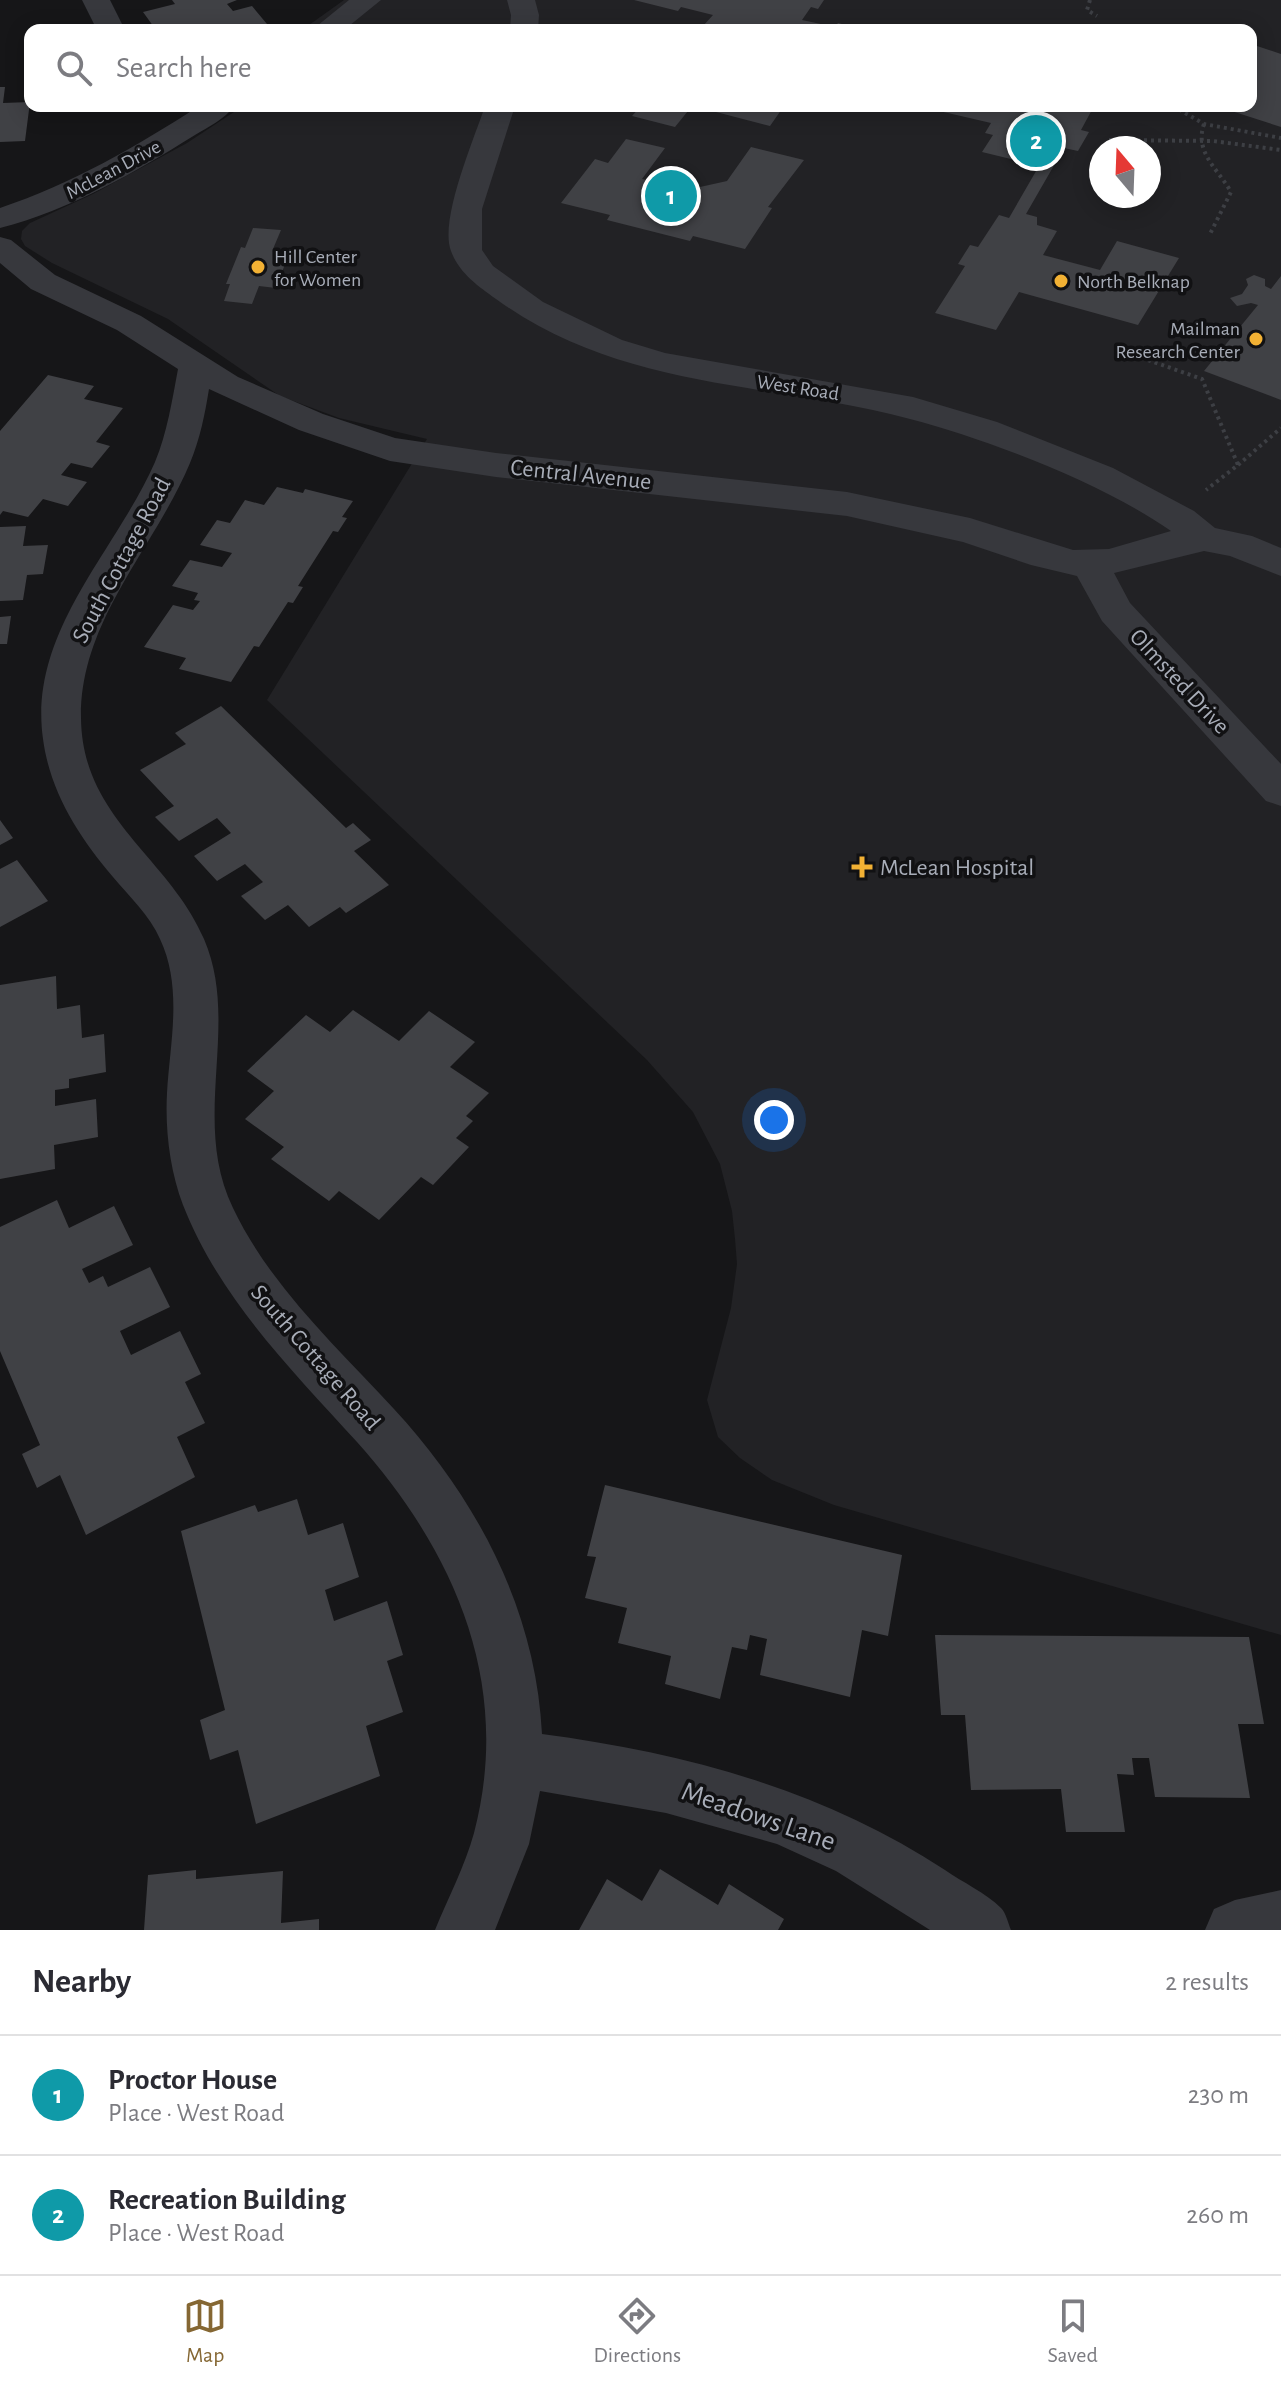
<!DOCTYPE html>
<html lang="en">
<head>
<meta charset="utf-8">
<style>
  :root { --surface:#fff; --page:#f2f2f3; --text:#2b2b33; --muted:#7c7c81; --line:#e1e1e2; --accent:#856733 }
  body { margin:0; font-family:"Alegreya Sans",sans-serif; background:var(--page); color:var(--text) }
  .compass { position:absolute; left:1089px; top:136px; width:72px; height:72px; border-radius:50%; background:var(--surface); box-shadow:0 4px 20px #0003; rotate:341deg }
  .you { position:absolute; left:774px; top:1120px; width:28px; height:28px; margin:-20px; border:6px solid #fff; border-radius:50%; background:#1a73e8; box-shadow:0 0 0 12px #1a73e833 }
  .badge { display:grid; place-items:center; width:52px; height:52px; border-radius:50%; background:var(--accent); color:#fff; font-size:26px; font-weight:700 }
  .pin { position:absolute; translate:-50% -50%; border:4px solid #fff; box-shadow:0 2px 8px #0006 }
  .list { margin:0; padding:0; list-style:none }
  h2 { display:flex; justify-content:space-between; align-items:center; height:104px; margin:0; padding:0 32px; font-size:34px }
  h2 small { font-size:26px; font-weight:400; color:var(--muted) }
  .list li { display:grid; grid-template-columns:52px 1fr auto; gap:24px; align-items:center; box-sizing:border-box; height:120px; padding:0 32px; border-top:2px solid var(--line) }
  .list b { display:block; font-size:30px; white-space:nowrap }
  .list p { margin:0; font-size:26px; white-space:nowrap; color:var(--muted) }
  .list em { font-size:26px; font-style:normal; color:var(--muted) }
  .icon { flex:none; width:44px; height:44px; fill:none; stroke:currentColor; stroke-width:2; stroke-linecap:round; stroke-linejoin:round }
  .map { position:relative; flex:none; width:1281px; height:1930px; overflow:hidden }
  .search { position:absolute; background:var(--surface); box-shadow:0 4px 20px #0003; left:24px; right:24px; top:24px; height:88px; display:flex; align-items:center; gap:20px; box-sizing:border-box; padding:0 28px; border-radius:16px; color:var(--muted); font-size:30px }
  .sheet { height:344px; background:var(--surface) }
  nav { display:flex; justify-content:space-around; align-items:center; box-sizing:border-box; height:112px; border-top:2px solid var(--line); background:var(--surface); font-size:22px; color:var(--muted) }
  nav a { display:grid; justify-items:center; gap:4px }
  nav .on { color:var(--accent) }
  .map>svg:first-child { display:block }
</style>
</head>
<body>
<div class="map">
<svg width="1281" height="1930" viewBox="0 0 1281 1930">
  <rect width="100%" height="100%" fill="#161618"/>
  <path fill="#222225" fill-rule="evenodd" d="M344,0H1281V1635L834,1505L772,1480L740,1458L718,1437L707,1400L731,1308L737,1264L735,1239L732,1211L720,1164L693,1112L647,1060L267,700L427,439L339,418L280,396L168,319L52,263L25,246L21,239L22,231L30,223L93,194L187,143L243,106H1251V30H302ZM1101,148H1149V196H1101Z"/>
  <path fill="#404145" d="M172,0H237L227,4L233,11L252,6L267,24L255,27L257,30H156L143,12L175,4Z
    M634,0H824L818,9L811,7L802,20L835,27L838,23L865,30H691L695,25L703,26L713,15L681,7L678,11Z
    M1251,44L1281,54V127L1219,107L1251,106Z
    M0,87H5L3,103L30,102L25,141L0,142Z
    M641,106H692L675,127L632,116Z
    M693,106H784L770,126Z
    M938,106H1094L1081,130L1089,132L1078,151L1064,148L1026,214L1037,217V225L1057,231L1043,255L1100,270L1117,241L1179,258L1138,325L1019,292L996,330L935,313L965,266L958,264L970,245L978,247L999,215L1009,218L1039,166L982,152L993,135L985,133L991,123L935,110Z
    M626,139L665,148L642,179L691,189L727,181L751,147L804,160L768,207L772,208L745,249L693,236L690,241L607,220L610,215L561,203L595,159L608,163Z
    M253,228L281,230L273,249L290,251L276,288L259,286L252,304L224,301L230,284H226L241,247L245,248Z
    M1254,275L1265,279V286L1271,289L1281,276V400L1204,371L1258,305L1251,303L1237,306L1230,298L1242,294L1248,285L1246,279Z
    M48,375L94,386L84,399L123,408L96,442L110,446L92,468L71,463L61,475L87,482L68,506L43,499L28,517L3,511L0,515V431Z
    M277,487L303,493L305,489L353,501L342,517L347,518L338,532L333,531L298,586L303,587L293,603L288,602L259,647L254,646L231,682L179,669L186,658L144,647L173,605L193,610L200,601L194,600L198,593L172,586L190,560L222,567L232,553L200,545L217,520L230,523L245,500L264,505Z
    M26,526L23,546L48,545L43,574L27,575L23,600L0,601V527Z
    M11,616L7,644H0V617Z
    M221,706L346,828L353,823L371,840L354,851L389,885L346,913L340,907L309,927L288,905L265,920L241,896L263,882L245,864L217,881L194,856L231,833L217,818L179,841L155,817L174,806L140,770L186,744L175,733Z
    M0,820L13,838L0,845Z
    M17,860L48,901L0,927V869Z
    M56,976L57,1009L80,1005L82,1038L104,1034L106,1072L69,1079V1088L55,1090V1106L96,1099L98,1137L54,1145L55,1169L0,1179V985Z
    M353,1010L399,1041L429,1011L475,1042L450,1067L489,1093L466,1116L473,1121L456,1138L469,1147L433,1185L421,1177L379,1220L339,1191L329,1201L271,1159L284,1147L245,1119L274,1091L247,1071L306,1015L330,1032Z
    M57,1200L69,1228L114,1206L133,1245L82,1269L89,1283L103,1276L108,1287L150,1267L170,1307L120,1331L131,1355L180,1331L201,1374L185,1382L205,1423L177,1437L195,1477L86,1535L60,1475L37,1488L22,1454L40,1445L0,1351V1227Z
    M605,1485L902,1555L888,1636L862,1630L850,1697L760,1675L767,1639L750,1635L747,1650L732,1647L720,1699L665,1684L671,1656L618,1643L627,1608L585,1598L596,1557L587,1556Z
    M297,1499L308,1535L343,1523L359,1577L325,1590L334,1621L387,1601L403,1655L387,1661L403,1712L366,1726L380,1776L256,1824L238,1750L210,1760L200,1720L225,1710L181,1531L255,1505L258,1512Z
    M935,1635L1249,1637L1264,1724H1238L1250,1798L1155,1797L1149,1758H1132L1134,1775L1117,1774L1125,1832H1066L1061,1789L971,1790L965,1715H941Z
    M660,1869L718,1905L729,1884L784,1919L778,1930H579L607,1879L642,1901Z
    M196,1870V1879L283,1871L281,1923L319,1919V1930H144L148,1875Z"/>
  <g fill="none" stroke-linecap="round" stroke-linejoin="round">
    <path stroke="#3d3f44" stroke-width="4" stroke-dasharray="3 4" stroke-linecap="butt" d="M1090,0L1087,10L1097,16
      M1173,106L1204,124L1281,138
      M1204,124C1194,152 1218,169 1231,192L1209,236
      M1109,140L1213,141L1281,150
      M1148,360L1202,379L1238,465L1206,490
      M1238,465L1281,428"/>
    <path fill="#37383d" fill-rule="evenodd" d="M82,0H110L125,30H97Z
      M349,0H381L344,30H312Z
      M507,0H535L539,15L538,30H510L511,15Z
      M199,106H234C225,119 208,127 195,135C134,173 70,210 0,228V208C71,184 136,147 199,106Z
      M485,106H515L482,209V250L493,266L543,302L622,340L665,353L913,397L997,422L1113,468L1194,511L1215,528L1252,536L1281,548V576L1230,556L1204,551L1114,573L1130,603L1281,764V806L1266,801L1102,621L1077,576L1031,565L963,542L847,516L496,477L390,461L299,430L209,389C205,414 200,439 190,463C154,549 80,620 81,718C82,819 169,857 204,939C241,1025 190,1119 233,1208C270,1286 337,1347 394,1409C477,1499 536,1610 542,1734C686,1753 823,1790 945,1870C962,1882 986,1893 1001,1908C1006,1913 1008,1923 1011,1930H930L836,1871L777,1844L666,1813L540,1791L529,1844L495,1930H435C448,1898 465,1866 474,1833C513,1684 455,1552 357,1442C291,1369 220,1299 183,1205C170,1170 165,1131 167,1093C170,1042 183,988 160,939C150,916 129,896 113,877C79,837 50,792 43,739C28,632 115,553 155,462C167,433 172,401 178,369L117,330L31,289L0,263V237L11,240L55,275L141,316L238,377L323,414L395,438L496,453L847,492L970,518L1073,550L1109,549L1171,531C1104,484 990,440 910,419C767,381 623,391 496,299C478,286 459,273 451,251C439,220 474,139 485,106Z
      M1281,1890V1930H1205L1214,1909L1235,1900Z"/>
  </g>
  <g fill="#f2b134" stroke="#111113" stroke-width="3">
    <circle cx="258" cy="267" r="8"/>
    <circle cx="1061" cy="281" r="8"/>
    <circle cx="1256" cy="339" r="8"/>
    <path d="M858 855h8v8h8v8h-8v8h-8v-8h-8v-8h8z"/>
  </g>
  <g text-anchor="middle" stroke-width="7" stroke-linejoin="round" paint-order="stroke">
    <g font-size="20" fill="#a8adb8" stroke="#111113">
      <text transform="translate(113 169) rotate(-28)" y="7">McLean Drive</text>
      <text transform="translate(798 387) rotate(9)" y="7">West Road</text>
    </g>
    <g font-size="20" fill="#a8adb8" stroke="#111113" text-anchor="start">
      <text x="274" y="263">Hill Center<tspan x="274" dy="23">for Women</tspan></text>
      <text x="1077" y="288">North Belknap</text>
      <text x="1240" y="335" text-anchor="end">Mailman<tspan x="1240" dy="23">Research Center</tspan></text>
    </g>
    <g font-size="24" fill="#a8adb8" stroke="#111113">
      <text transform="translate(581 474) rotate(6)" y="8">Central Avenue</text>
      <text transform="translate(121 560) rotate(-62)" y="8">South Cottage Road</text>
      <text transform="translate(1180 681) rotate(47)" y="8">Olmsted Drive</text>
      <text transform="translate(316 1357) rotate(49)" y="8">South Cottage Road</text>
    </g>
    <g font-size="24" fill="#a8adb8" stroke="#111113" text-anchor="start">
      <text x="880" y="875">McLean Hospital</text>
    </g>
    <g font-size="28" fill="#a8adb8" stroke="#111113">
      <text transform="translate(759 1815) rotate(19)" y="10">Meadows Lane</text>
    </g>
  </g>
</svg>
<svg class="compass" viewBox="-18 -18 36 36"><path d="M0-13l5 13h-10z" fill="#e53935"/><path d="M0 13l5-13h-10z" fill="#7c7c81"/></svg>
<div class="you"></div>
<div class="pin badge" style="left:671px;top:196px;background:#0f9aa8">1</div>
<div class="pin badge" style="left:1036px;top:141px;background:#0f9aa8">2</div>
<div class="search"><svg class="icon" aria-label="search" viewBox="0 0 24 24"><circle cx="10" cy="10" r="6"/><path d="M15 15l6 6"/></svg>Search here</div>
</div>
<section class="sheet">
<h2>Nearby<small>2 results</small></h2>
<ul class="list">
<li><span class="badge" style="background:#0f9aa8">1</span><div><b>Proctor House</b><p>Place · West Road</p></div><em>230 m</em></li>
<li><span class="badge" style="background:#0f9aa8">2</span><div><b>Recreation Building</b><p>Place · West Road</p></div><em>260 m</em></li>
</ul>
</section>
<nav>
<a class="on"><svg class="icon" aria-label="map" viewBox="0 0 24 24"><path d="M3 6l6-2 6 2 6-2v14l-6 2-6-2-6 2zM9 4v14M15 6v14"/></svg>Map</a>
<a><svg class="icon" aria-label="directions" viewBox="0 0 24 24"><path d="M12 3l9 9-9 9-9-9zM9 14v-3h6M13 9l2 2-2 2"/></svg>Directions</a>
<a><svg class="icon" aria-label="saved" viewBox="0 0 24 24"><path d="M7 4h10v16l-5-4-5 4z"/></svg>Saved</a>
</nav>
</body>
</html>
